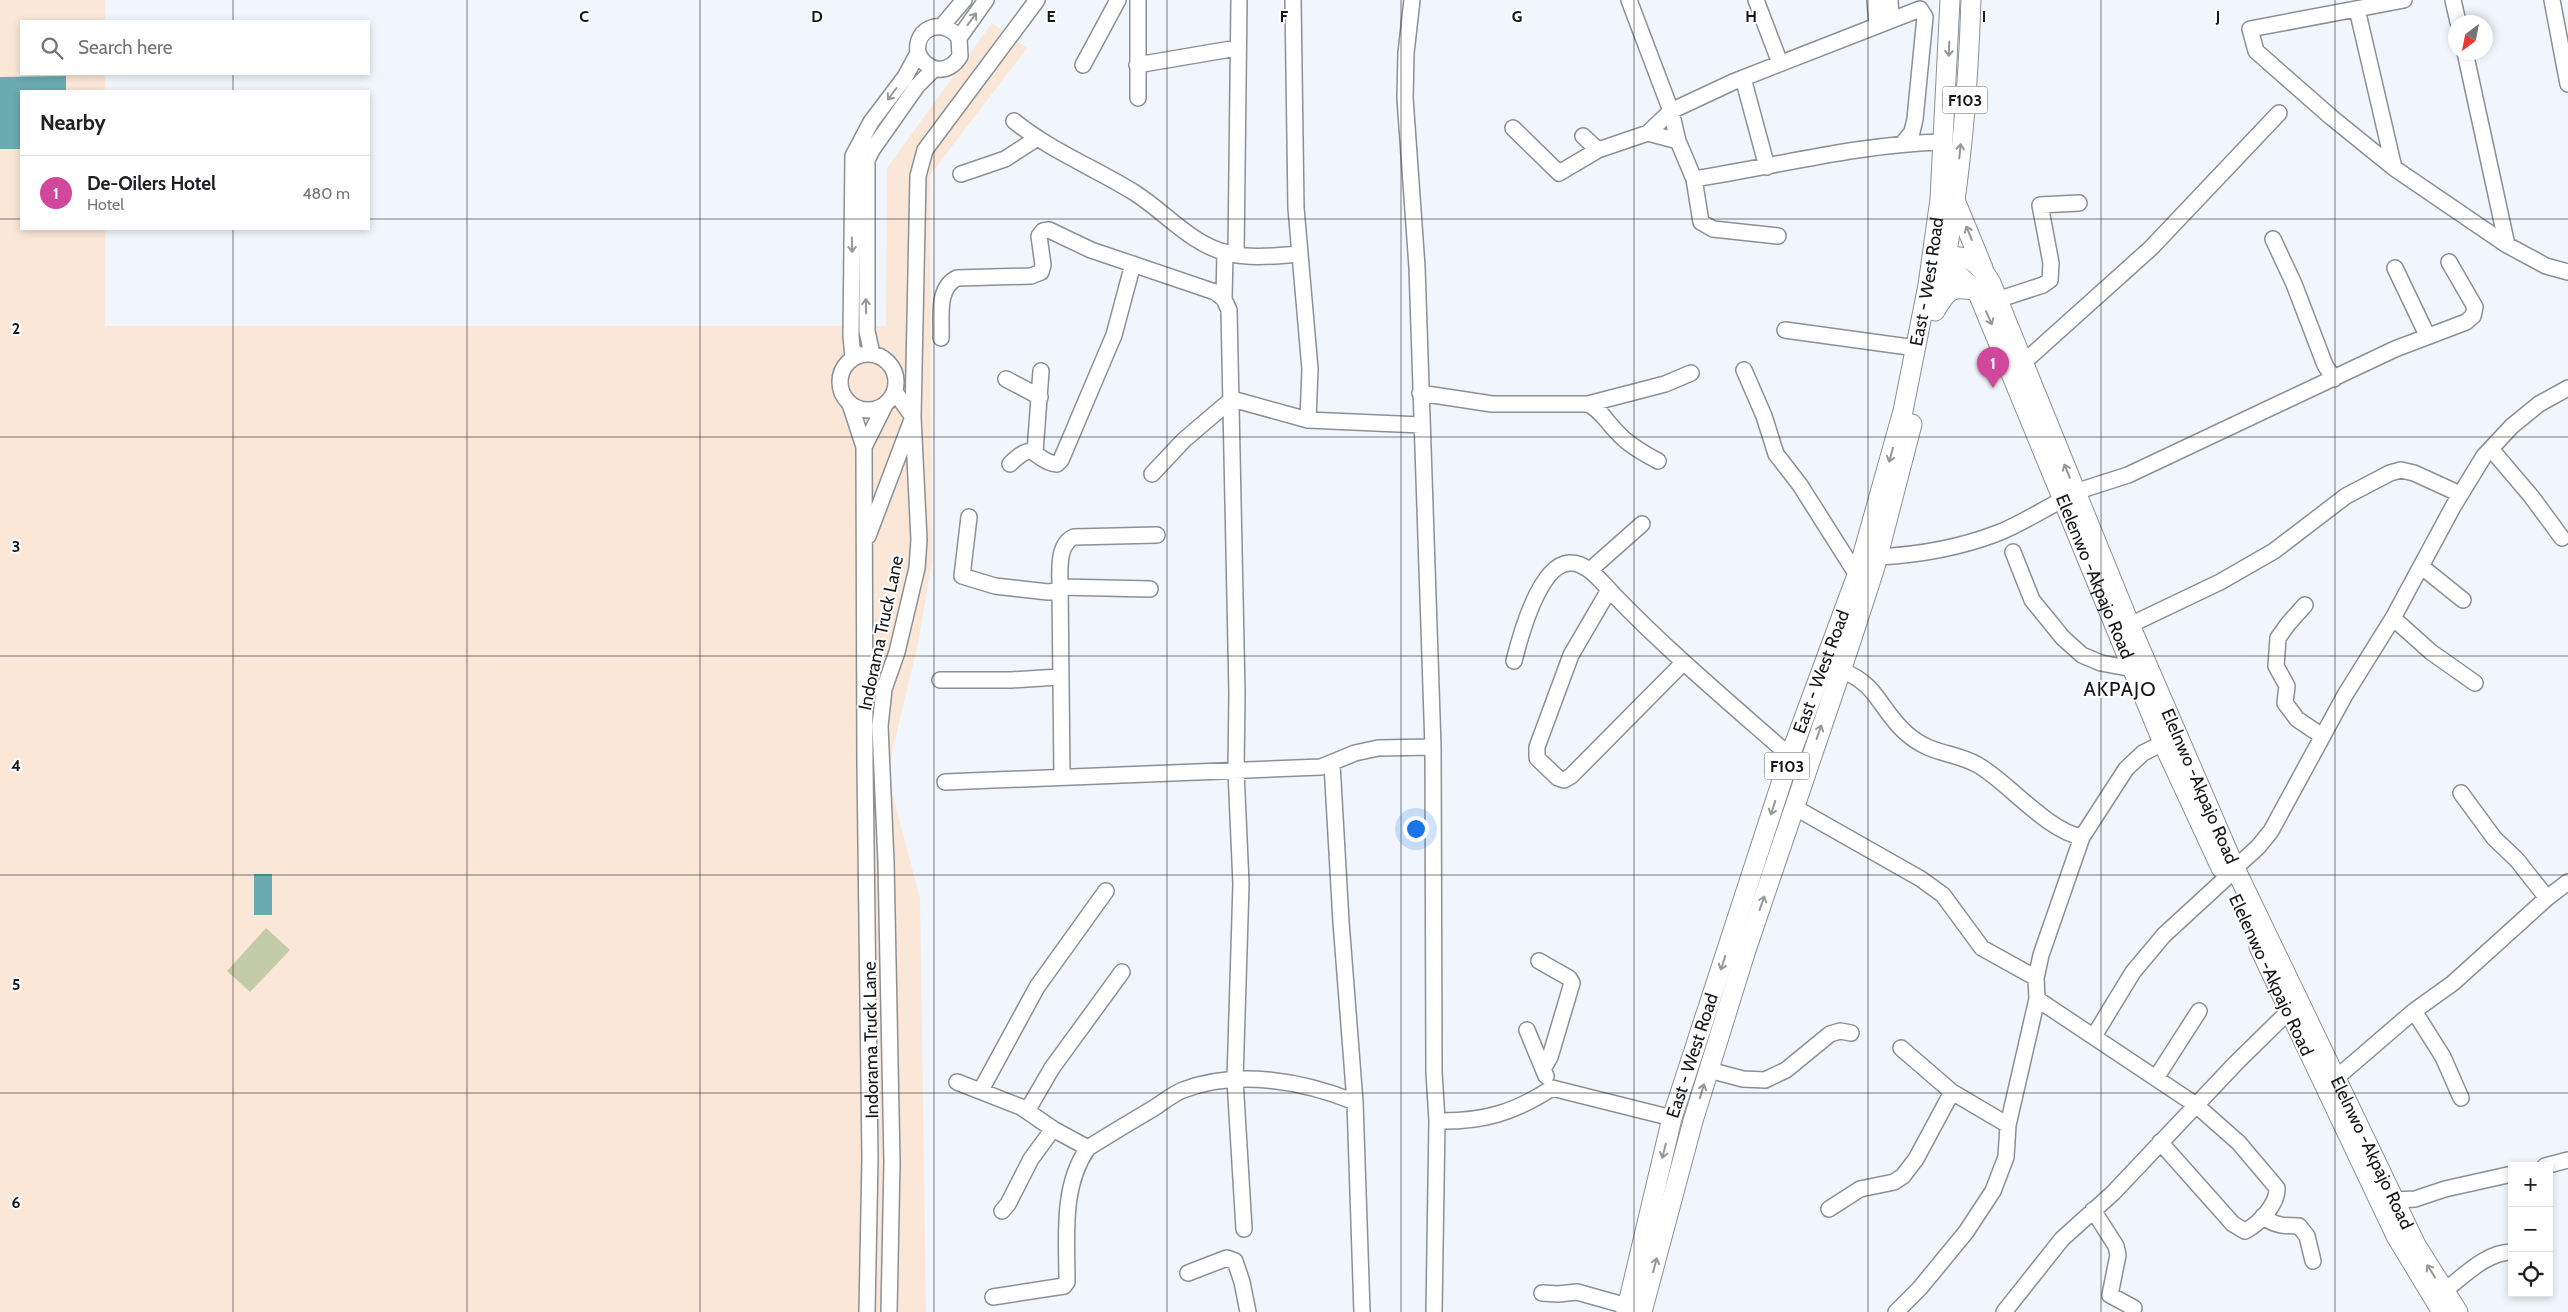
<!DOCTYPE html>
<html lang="en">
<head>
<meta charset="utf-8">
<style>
  :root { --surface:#fff; --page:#f2f2f2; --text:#202124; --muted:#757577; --line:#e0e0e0; --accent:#4e6c20 }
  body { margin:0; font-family:Cabin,sans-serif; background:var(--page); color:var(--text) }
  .controls { position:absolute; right:15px; bottom:15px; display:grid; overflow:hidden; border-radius:0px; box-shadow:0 2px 8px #0003 }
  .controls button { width:45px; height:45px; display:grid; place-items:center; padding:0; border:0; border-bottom:1px solid var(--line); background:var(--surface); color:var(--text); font:25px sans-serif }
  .compass { position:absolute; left:2448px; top:15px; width:45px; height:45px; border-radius:50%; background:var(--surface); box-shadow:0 2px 8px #0003; rotate:212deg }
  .you { position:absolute; left:1415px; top:828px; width:18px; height:18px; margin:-12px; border:4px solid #fff; border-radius:50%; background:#1a73e8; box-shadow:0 0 0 8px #1a73e833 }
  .badge { display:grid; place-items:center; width:32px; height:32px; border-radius:50%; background:var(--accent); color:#fff; font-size:16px; font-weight:700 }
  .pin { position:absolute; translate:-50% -41px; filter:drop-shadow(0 1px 2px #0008) }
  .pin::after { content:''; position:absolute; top:26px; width:18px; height:15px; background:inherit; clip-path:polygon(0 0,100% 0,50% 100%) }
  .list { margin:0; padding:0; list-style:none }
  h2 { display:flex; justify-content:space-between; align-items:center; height:65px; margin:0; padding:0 20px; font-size:21px }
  h2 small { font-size:16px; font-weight:400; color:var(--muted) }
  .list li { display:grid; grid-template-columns:32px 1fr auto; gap:15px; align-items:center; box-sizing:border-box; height:75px; padding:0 20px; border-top:1px solid var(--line) }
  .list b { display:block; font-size:19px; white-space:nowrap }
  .list p { margin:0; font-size:16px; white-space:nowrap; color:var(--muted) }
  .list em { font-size:16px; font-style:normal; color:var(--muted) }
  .icon { flex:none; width:28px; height:28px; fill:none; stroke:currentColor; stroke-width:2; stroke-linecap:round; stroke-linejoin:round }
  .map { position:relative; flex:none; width:2568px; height:1312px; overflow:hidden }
  .search { position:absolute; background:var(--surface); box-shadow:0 2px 8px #0003; left:20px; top:20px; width:350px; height:55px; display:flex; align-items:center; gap:12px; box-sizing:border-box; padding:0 18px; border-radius:0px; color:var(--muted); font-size:19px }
  .panel { position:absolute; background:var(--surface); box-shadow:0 2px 8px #0003; left:20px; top:90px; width:350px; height:140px; border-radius:0px }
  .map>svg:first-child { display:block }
</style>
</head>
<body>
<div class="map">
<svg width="2568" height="1312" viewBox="0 0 2568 1312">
  <rect width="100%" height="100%" fill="#f0f6fb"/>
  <path fill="#fae7d7" d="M0,0H105V21H21V74H105V91H21V229H105V326H886L887,168L992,23L1027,48L930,175L932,563L918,643L887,774L920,898L926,1312H0Z"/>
  <path fill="#c4cba8" d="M266,928L290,950L250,992L227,971Z"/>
  <path fill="#69abb1" d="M66,76V91H21V149H0V77Z
    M254,874H272V915H254Z"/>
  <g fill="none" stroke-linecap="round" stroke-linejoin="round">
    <defs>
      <path id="minor" d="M1293,0L1296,208L1310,369L1308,420
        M1412,0L1406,53L1405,98L1417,267L1433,747L1434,1072L1437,1121L1434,1312
        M1629,0L1671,111L1678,141L1694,179L1701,222L1713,229L1778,236
        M1756,0L1780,63
        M1875,0L1877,25
        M1890,0L1891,19
        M2404,0L2250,29L2256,51L2331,117L2394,168L2507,245L2546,266L2568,272
        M2453,0L2458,22
        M2552,0L2568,84
        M2357,9L2394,168
        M942,26L964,0
        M959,38C944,17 914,27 918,53C927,73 949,75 960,56L959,38L986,0
        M2465,52L2507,245
        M1083,65L1118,0
        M1137,65L1237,48
        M1743,78L1767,167
        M1138,98V0
        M1014,121C1051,151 1095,168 1135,193C1165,212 1191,244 1227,253C1251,259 1274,256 1299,254
        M1513,128L1559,173L1598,150
        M1648,133L1671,111L1733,82L1920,9L1925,17L1915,119L1912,132L1903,143
        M1583,136L1598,150L1648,133L1678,141
        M961,174L1005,159L1036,139
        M1694,179C1777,166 1859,144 1943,142
        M2273,239L2294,284L2325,365L2334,379
        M1236,254L1239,0
        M2395,268L2427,335
        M1224,299L1225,252
        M1997,300L2043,285L2050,280L2051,263L2040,205L2079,203
        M1785,330L1916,348
        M941,338C942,319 936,288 957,278L1031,276L1041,272L1043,265L1039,236L1043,231L1049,230L1091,250L1215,292L1224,299L1229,310L1237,693L1236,771L1241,884L1235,1080L1244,1229
        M840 382a28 28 0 1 1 56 0a28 28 0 1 1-56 0Z
        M872,354L867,331V160L872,150L917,86L934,69
        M853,358L851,336L853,156L871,122L905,77L918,53
        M2023,363L2151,248L2279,113
        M1744,370L1764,416L1776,454L1800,485L1857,575
        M1006,379L1040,397
        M1420,393L1492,404H1588C1601,410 1606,421 1616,431C1627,444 1643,453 1658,461
        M1232,399L1308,420L1421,425
        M850,404L864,447L865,765L870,1158L867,1312
        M1588,404L1665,384L1691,373
        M864,447L885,405
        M2491,449L2531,496L2562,538
        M1035,452L1041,371
        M1010,464C1037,437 1033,462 1057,464L1061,460L1114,335L1133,264
        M1152,474L1184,440L1232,399
        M2075,492L2128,475L2395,349L2466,322L2473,316L2475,307L2449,262
        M969,517L962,576L995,586L1048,592L1056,591L1060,587L1150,589
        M868,536L913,417L895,392
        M2013,552L2032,600L2063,638L2082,655L2101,663L2133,669
        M1877,557C1919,555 1959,548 1998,533C2021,524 2042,510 2064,499
        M2422,567L2463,600
        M1590,570L1642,524
        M1609,590L1571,655L1537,747V758L1558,778L1564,780L1571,776L1683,663
        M2305,605L2288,624L2278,638L2276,666L2287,686L2285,703L2297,719L2322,736
        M2393,618L2431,652L2475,683
        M2130,625L2220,582L2274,551L2346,496L2390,473L2401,470L2414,473L2460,494
        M1514,661C1520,637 1539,565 1569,563C1587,561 1603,584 1614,595C1669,652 1730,703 1790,756
        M1841,670C1879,685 1879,709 1906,733C1932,756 1953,751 1978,765C2009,783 2047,831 2082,837
        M940,680H1011L1059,677
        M1332,764L1341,922L1355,1102L1362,1312
        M1062,776L1060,587C1060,571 1057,544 1074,537L1157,535
        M945,782L1321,767L1355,753L1378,748L1433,747
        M2461,793L2494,838L2517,860L2547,898
        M1794,807L1921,879L1943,895L1982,948L2036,978
        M2235,868L2258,847L2271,831L2345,695L2393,618L2454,505L2484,456L2512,426L2539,404L2568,388
        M1539,961L1569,978L1572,983L1550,1057L1543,1069
        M2037,999L2196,1105L2239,1143L2277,1188C2278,1204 2259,1224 2245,1231L2233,1224L2160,1142
        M2414,1011L2443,1057L2461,1098
        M1527,1030L1546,1076
        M2094,1036L2133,972L2164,935L2226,878
        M1901,1048L1952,1092L2008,1125
        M1709,1070L1743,1079L1765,1080L1786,1070L1830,1034L1840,1031L1851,1033
        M2156,1078L2199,1011
        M2335,1079L2414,1011L2453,983L2547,898L2568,882
        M957,1082L1021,1107L1053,1129L1088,1148
        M981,1090L1037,987L1106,891
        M1027,1111L1052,1068L1122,972
        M1437,1121C1482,1122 1514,1113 1552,1088L1672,1118
        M2545,1166L2568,1160
        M2385,1204L2395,1200L2415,1199L2445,1189L2512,1174
        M1829,1209L1860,1189L1894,1182L1903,1176L1916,1159L1952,1092
        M2093,1210L2116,1246L2118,1255L2110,1295L2134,1308
        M1002,1211L1008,1204L1031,1159L1053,1129
        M2263,1216C2274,1226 2285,1226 2299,1226L2307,1236L2313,1261
        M1188,1273L1227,1258L1235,1261L1242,1282L1248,1312
        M2444,1291C2464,1276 2486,1252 2512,1252
        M1542,1293L1558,1294L1577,1292L1627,1306
        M993,1297L1064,1286L1067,1282C1067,1237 1061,1186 1088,1148C1110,1134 1132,1121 1154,1108C1163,1102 1173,1094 1183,1090C1238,1069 1303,1081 1355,1102
        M889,1312L892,1162L886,862L880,726L884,689L897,652L917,568L919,540L913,417L918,176L925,150L1037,0
        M1896,1312L1920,1288L1966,1232L1993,1191L2006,1157L2008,1125L2037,999L2036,978L2041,955L2082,837L2126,769L2143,753L2163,743
        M2004,1312L2062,1239L2113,1193L2236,1063L2289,1011"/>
      <g id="major">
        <path d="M1955,200L1983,268"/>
        <path id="s1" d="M1936,257C1964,254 1977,258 1991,283L2130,625L2235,868L2416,1245L2458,1312"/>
        <path id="s2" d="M1933,262L1957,274L1977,291L2163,743L2221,868"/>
        <path d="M1940,287C1960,193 1968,96 1971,0"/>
        <path d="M1935,311C1947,290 1952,285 1977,291"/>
        <path d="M2259,947L2396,1236L2442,1312"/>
        <path id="s3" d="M1626,1312L1672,1118L1790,756L1857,575L1903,411L1928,285L1940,199L1950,0"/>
        <path d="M1642,1312L1693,1121L1746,950L1850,644L1875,567L1912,424"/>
      </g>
    </defs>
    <use href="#minor" stroke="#8b9095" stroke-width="18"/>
    <use href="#major" stroke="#8b9095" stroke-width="21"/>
    <use href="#minor" stroke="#fff" stroke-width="15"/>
    <use href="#major" stroke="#fff" stroke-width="19"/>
  </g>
  <defs><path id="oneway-shaft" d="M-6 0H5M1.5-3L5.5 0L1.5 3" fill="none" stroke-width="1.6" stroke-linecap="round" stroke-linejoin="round" transform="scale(1.25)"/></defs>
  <g stroke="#969798">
    <use href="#oneway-shaft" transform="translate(972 19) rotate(-54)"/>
    <use href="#oneway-shaft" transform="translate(1949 49) rotate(92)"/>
    <use href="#oneway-shaft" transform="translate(892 94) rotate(127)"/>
    <use href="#oneway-shaft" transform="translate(1960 151) rotate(-84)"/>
    <use href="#oneway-shaft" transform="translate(1969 233) rotate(-112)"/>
    <use href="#oneway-shaft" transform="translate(852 245) rotate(89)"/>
    <use href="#oneway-shaft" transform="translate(866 306) rotate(-91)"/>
    <use href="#oneway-shaft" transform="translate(1989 318) rotate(66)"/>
    <use href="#oneway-shaft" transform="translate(1891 455) rotate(106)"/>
    <use href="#oneway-shaft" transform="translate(2067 471) rotate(-112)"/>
    <use href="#oneway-shaft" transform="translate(1819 732) rotate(-71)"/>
    <use href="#oneway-shaft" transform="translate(1773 808) rotate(108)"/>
    <use href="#oneway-shaft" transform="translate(1762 903) rotate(-71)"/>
    <use href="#oneway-shaft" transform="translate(1723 963) rotate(108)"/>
    <use href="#oneway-shaft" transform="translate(1702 1091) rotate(-73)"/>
    <use href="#oneway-shaft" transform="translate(1664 1151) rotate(104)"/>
    <use href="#oneway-shaft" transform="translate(1655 1265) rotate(-75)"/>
    <use href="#oneway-shaft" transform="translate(2431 1271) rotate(-122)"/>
  </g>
  <path fill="none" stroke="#161719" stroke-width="1" stroke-opacity="0.55" d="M233,0V21M467,0V1312M700,0V1312M934,0V1312M1167,0V1312M1401,0V1312M1634,0V1312M1868,0V1312M2101,0V1312M2335,0V1312M233,74V91M0,219H21M369,219H2568M233,229V1312M0,437H2568M0,656H2568M0,875H2568M0,1093H2568"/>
  <g text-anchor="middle" stroke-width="4" stroke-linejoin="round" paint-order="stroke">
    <g fill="#fff" stroke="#5c5d5e" stroke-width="1">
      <rect x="1942.5" y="86.5" width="45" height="27" rx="4"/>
      <rect x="1764.5" y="752.5" width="45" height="27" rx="4"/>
    </g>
    <g font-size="16" font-weight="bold" fill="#161719">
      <text x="1965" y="106">F103</text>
      <text x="1787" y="772">F103</text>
    </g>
    <g font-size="18" fill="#161719" stroke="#fff">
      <text dy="6" stroke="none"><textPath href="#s3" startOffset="1075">East - West Road</textPath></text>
      <text dy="6" stroke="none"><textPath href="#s2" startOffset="362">Elelenwo -Akpajo Road</textPath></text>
      <text transform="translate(881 633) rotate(-78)" y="6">Indorama Truck Lane</text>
      <text dy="6" stroke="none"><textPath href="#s3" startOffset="670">East - West Road</textPath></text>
      <text dy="6" stroke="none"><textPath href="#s1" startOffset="611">Elelnwo -Akpajo Road</textPath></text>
      <text transform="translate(2271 975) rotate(65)" y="6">Elelenwo -Akpajo Road</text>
      <text transform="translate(871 1040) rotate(-91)" y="6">Indorama Truck Lane</text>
      <text dy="6" stroke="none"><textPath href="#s3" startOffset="265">East - West Road</textPath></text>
      <text dy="6" stroke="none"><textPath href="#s1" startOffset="1016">Elelnwo -Akpajo Road</textPath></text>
    </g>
    <g font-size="20" letter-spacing="1" fill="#161719" stroke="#fff">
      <text x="2120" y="696">AKPAJO</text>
    </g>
  </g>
  <g font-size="16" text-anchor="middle" font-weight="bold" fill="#161719" stroke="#fff" stroke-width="4" stroke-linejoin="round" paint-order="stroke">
    <text x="584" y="22">C</text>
    <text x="817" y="22">D</text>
    <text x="1051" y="22">E</text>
    <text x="1284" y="22">F</text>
    <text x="1517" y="22">G</text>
    <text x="1751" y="22">H</text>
    <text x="1984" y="22">I</text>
    <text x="2218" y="22">J</text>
    <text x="16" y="334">2</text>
    <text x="16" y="552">3</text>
    <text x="16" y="771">4</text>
    <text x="16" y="990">5</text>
    <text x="16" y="1208">6</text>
  </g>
</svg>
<div class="controls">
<button>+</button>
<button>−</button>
<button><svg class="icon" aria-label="locate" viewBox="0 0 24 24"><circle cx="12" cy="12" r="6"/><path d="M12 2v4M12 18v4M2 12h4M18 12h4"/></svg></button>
</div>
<svg class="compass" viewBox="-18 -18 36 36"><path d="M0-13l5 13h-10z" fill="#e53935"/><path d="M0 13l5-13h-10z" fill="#757577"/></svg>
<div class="you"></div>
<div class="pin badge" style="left:1993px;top:388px;background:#d1479c">1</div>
<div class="search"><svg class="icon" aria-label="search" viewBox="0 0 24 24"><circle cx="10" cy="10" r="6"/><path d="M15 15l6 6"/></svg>Search here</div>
<section class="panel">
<h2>Nearby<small></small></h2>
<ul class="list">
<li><span class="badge" style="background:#d1479c">1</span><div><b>De-Oilers Hotel</b><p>Hotel</p></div><em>480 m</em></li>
</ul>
</section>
</div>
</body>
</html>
